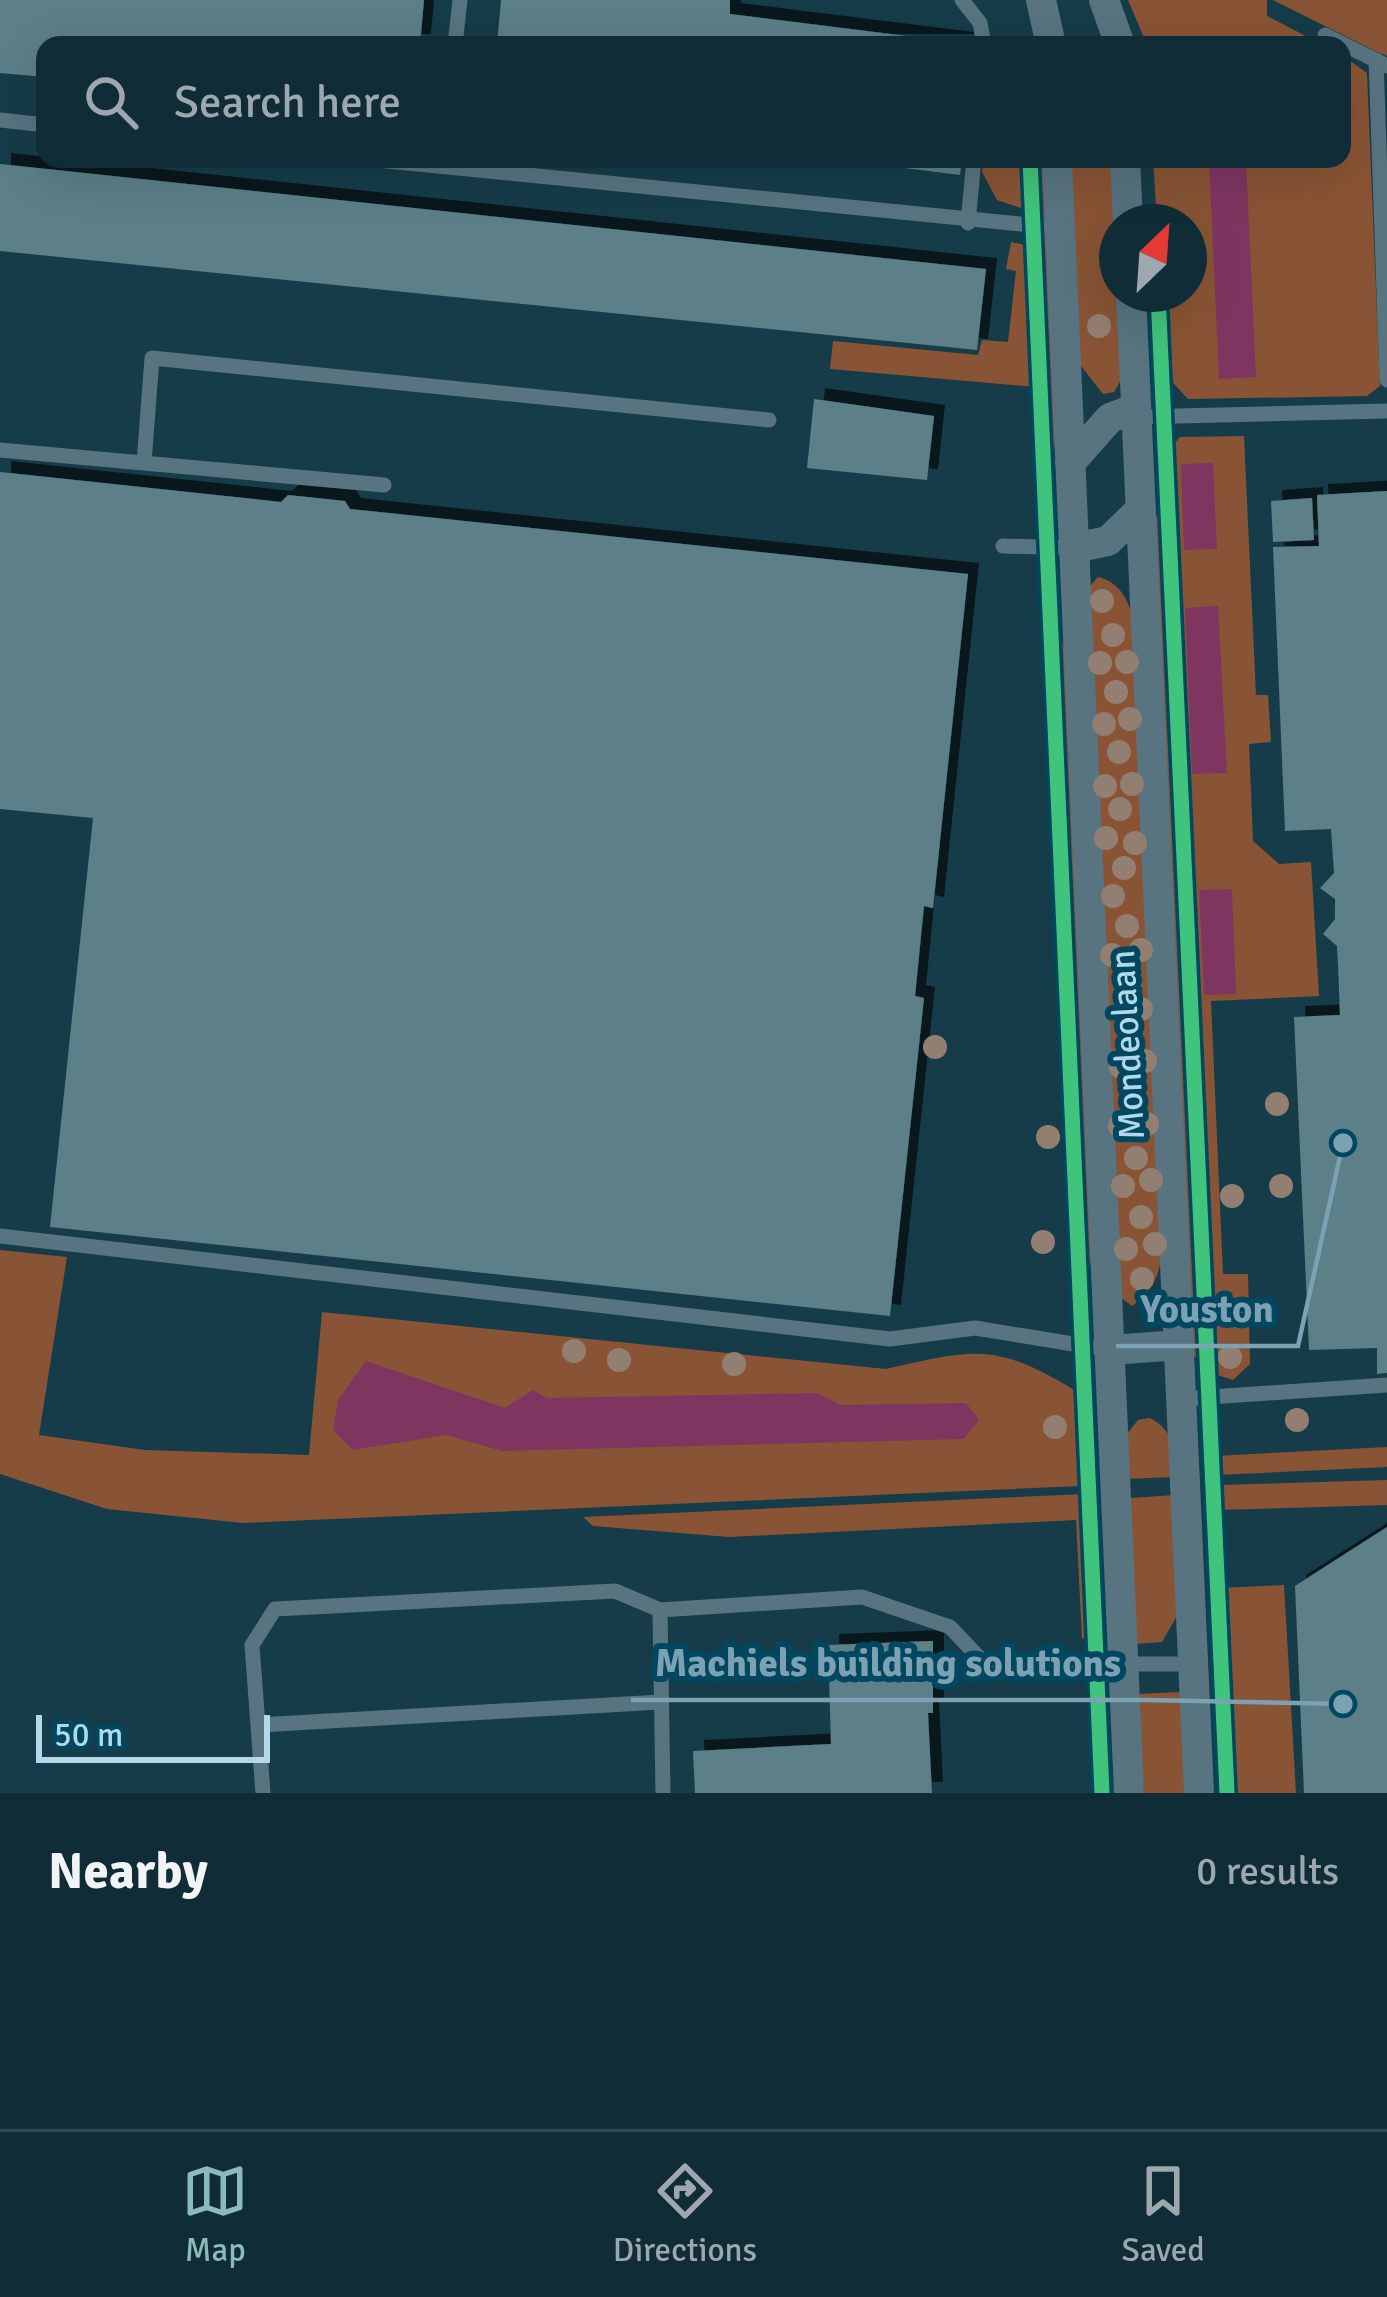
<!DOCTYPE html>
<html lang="en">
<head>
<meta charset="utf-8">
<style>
  :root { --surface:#102d37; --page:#19353f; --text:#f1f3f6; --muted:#9ca8ad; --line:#304952; --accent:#8bbbb9 }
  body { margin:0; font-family:Signika,sans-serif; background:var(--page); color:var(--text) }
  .compass { position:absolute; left:1099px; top:204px; width:108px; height:108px; border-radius:50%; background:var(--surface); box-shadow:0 12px 48px #0002; rotate:25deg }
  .scale { position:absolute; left:36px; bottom:30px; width:234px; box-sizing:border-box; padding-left:12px; border:6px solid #b3d8ea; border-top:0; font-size:33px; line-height:42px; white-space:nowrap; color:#b3d8ea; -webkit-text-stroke:9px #00475f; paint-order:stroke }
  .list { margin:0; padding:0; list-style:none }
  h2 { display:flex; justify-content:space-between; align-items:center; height:156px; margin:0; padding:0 48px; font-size:51px }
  h2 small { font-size:39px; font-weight:400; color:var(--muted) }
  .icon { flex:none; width:66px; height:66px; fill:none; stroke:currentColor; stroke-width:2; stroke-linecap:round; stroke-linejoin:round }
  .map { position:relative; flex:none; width:1387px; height:1793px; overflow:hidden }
  .search { position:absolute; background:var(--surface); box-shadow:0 12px 48px #0002; left:36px; right:36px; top:36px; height:132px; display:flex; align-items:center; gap:30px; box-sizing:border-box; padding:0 42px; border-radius:24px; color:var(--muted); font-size:45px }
  .sheet { height:336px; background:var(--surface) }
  nav { display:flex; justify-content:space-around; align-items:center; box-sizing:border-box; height:168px; border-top:3px solid var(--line); background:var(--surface); font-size:33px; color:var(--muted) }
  nav a { display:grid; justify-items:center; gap:6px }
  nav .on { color:var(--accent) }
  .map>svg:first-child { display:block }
</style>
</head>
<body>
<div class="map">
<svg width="1387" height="1793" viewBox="0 0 1387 1793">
  <defs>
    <filter id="shadow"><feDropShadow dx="11" dy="-11" stdDeviation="0" flood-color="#0009"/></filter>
  </defs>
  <rect width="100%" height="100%" fill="#163c49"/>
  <path fill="#895435" d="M1128,0H1267V16L1323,45H1147Z
    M1273,0H1387V56L1377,52Z
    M1342,55L1367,73L1380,386L1367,396L1188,399L1165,374L1160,294H1189V222H1157L1153,159H1342Z
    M984,159H1025L1027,210L997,200L982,172Z
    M1034,159H1044L1056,432L1050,481Z
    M1068,159H1113L1124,375L1114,392L1103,394L1074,357Z
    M1011,242L1029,246L1036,387L830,369L833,341L978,355L982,340L1008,342L1016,271L1006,269Z
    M1244,436L1256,695H1268L1271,742L1249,744L1253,841L1279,864L1311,862L1319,996L1211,1001L1223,1274H1248L1250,1364L1233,1380L1211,1373L1170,449L1180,437Z
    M1163,484L1202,1362L1190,1353L1154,529Z
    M1098,577C1119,582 1126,597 1133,616L1163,1242C1161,1271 1156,1288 1132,1306L1120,1297L1088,588Z
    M1054,612L1068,663L1091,1262L1084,1282Z
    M0,1250L67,1257L39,1435L145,1450L309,1455L322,1312L886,1369C975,1349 995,1342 1076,1391L1080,1486L243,1523L107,1509L0,1474Z
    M1150,1418C1177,1432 1172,1451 1172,1477L1125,1479L1126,1435L1138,1420Z
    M1387,1447V1467L1216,1475L1215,1456Z
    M1387,1480V1505L1217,1510V1485Z
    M1084,1494L1089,1636L1082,1639L1076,1520L729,1537L593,1526L583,1517Z
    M1174,1495L1178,1614L1162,1642L1135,1644L1130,1498Z
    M1284,1585L1296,1793H1231L1221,1588Z
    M1182,1692L1186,1793H1144L1137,1694Z"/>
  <path fill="#7e3661" d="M1209,159H1246L1256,377L1219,379Z
    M1213,463L1217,549L1184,550L1181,464Z
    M1218,606L1227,773L1192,774L1185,608Z
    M1232,889L1236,994L1204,995L1199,890Z
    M366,1361L505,1408L533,1390L547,1398L817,1393L841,1405L966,1403L979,1420L964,1439L502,1451L446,1435L353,1450L333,1430L338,1400Z"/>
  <path fill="#5c7f88" filter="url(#shadow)" d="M0,0H424L420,45H45V77L0,73Z
    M501,0H730V14L979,45H497Z
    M833,159H962L960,175Z
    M0,164L986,269L977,350L0,251Z
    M814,399L934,416L927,480L807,468Z
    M0,472L281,502L288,495L345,501L350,509L968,574L933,908L924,906L915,996L924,998L890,1316L50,1227L93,818L0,809Z
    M1387,491V1373L1377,1374V1348L1309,1350L1294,1017L1340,1015L1338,965L1337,946L1323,934L1335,919V899L1320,888L1334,873L1331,829L1285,831L1273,547L1319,546L1317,495Z
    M1312,498L1314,540L1273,542L1271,501Z
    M1387,1527V1793H1304L1295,1586Z
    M933,1641V1713H928L932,1793H695L693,1751L831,1744L828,1645Z"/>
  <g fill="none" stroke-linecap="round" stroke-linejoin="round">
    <path stroke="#577480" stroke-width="15" d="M962,0L980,23L984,45
      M1325,35L1387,66
      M455,45L460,0
      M1376,60L1387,380
      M0,120L45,125
      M367,159L1061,228
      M968,223L974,159
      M1136,417L1387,411
      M0,450L384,485
      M144,463L152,358L769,420
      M1003,546L1074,548
      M0,1236L890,1339L975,1328L1110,1350
      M1181,1399L1387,1385
      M258,1725L661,1702
      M263,1793L252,1645L275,1609L615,1591L660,1610
      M663,1793L660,1610L862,1597L950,1627L985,1664H1193"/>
    <path stroke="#577480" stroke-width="30" d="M1041,0L1051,45
      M1104,0L1120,45
      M1057,159L1129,1793
      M1125,159L1128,222
      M1131,294L1199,1793
      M1070,463L1110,418L1136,408
      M1074,548L1108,541L1141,509
      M1110,1350L1179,1345"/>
    <defs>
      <path id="cycleway" d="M1030,159L1102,1793
        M1158,294L1227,1793"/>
    </defs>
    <use href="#cycleway" stroke="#00475f" stroke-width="22"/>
    <use href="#cycleway" stroke="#40c37c" stroke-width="15"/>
  </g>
  <g fill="#937f71">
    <circle cx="1099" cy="326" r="12"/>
    <circle cx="1102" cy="601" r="12"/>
    <circle cx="1113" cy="635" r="12"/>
    <circle cx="1127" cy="662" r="12"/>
    <circle cx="1100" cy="663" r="12"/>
    <circle cx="1116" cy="692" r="12"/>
    <circle cx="1130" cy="719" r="12"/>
    <circle cx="1104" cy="724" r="12"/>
    <circle cx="1119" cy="752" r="12"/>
    <circle cx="1132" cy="784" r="12"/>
    <circle cx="1105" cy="786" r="12"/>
    <circle cx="1120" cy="809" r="12"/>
    <circle cx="1106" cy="838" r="12"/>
    <circle cx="1135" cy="843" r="12"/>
    <circle cx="1124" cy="868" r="12"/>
    <circle cx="1113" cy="896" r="12"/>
    <circle cx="1127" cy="926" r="12"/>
    <circle cx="1141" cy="950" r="12"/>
    <circle cx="1112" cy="955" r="12"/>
    <circle cx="1130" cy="984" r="12"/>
    <circle cx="1141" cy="1009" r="12"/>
    <circle cx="1132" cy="1040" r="12"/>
    <circle cx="935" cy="1047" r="12"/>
    <circle cx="1145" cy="1061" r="12"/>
    <circle cx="1121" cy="1067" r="12"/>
    <circle cx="1133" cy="1089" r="12"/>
    <circle cx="1277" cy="1104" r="12"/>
    <circle cx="1147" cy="1124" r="12"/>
    <circle cx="1120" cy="1126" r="12"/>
    <circle cx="1048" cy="1137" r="12"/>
    <circle cx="1136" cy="1158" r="12"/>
    <circle cx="1151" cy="1180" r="12"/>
    <circle cx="1123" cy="1186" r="12"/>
    <circle cx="1281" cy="1186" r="12"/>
    <circle cx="1232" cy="1196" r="12"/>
    <circle cx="1141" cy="1217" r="12"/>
    <circle cx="1043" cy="1242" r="12"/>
    <circle cx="1155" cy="1244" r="12"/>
    <circle cx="1126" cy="1249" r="12"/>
    <circle cx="1142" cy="1279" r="12"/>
    <circle cx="574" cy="1351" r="12"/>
    <circle cx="1230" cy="1357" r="12"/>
    <circle cx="619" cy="1360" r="12"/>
    <circle cx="734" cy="1364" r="12"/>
    <circle cx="1297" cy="1420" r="12"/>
    <circle cx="1055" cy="1427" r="12"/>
  </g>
  <g text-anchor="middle" stroke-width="12" stroke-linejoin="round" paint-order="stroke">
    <g font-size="36" fill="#b3d8ea" stroke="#00475f">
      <text transform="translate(1126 1045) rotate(-93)" y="13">Mondeolaan</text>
    </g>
  </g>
  <path fill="none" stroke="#7ca1b2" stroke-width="4.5" d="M1343 1143L1298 1346H1116M1343 1704L1146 1700H631"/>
  <g fill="#7ca1b2" stroke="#00475f" stroke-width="4.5">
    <circle cx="1343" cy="1143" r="12"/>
    <circle cx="1343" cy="1704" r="12"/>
  </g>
  <g font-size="39" text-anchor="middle" font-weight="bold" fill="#7ca1b2" stroke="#00475f" stroke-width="12" stroke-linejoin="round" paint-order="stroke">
    <text x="1207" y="1322">Youston</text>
    <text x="888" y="1676">Machiels building solutions</text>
  </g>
</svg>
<svg class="compass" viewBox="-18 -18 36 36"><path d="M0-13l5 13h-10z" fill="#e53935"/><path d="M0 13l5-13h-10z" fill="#9ca8ad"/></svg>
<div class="scale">50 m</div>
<div class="search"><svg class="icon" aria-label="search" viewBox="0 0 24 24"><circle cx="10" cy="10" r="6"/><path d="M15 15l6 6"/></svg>Search here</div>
</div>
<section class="sheet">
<h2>Nearby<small>0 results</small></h2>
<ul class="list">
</ul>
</section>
<nav>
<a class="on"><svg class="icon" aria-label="map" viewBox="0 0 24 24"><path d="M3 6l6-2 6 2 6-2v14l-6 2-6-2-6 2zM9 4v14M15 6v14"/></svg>Map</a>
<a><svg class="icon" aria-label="directions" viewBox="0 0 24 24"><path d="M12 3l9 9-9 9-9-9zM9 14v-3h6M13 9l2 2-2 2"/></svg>Directions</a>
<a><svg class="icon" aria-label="saved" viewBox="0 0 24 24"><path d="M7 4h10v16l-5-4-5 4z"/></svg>Saved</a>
</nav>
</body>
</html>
